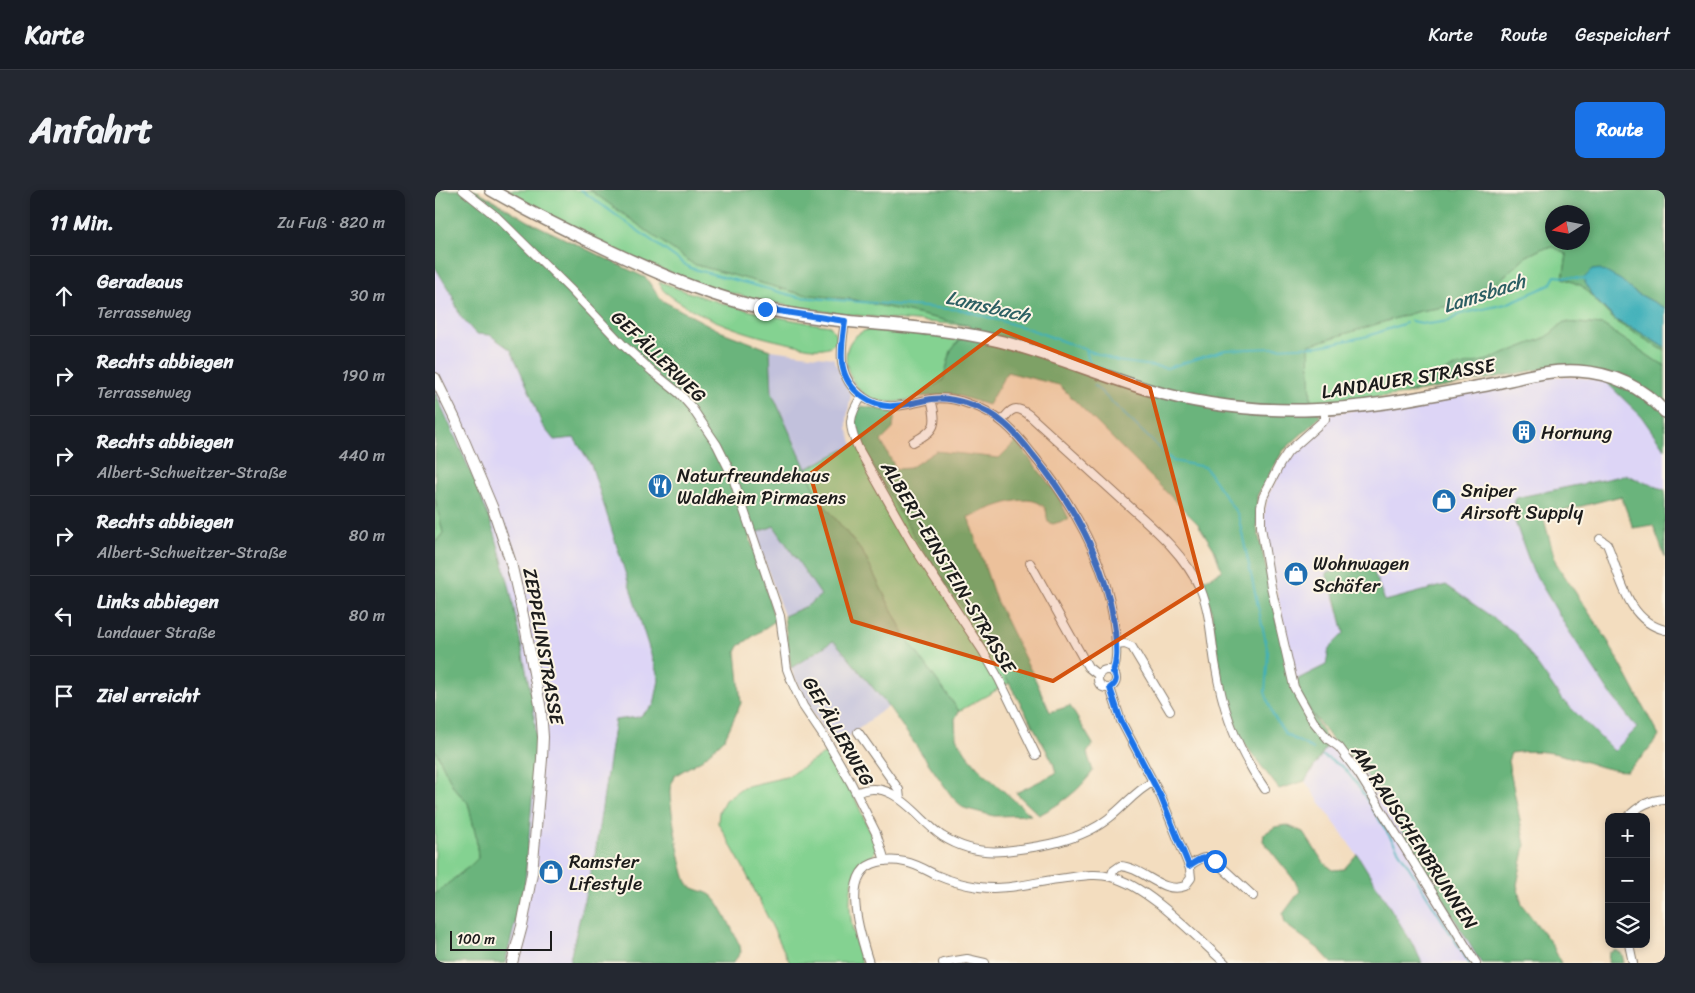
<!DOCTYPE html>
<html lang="de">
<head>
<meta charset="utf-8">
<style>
  :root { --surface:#171b24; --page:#242831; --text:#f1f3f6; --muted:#9ea1a6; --line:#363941; --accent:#1a73e8 }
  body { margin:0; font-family:Sriracha,sans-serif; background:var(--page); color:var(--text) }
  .controls { position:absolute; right:15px; bottom:15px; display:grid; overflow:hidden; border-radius:10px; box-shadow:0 2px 8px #0003 }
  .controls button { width:45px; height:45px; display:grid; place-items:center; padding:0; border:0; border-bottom:1px solid var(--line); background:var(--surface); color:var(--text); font:25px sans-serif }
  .compass { position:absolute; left:1110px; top:15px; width:45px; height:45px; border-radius:50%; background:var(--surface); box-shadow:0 2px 8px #0003; rotate:259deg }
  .scale { position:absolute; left:15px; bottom:12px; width:102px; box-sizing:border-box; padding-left:5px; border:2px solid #1c1c1c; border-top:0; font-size:14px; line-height:18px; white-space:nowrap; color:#1c1c1c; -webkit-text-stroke:4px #fcf5e5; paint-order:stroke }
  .stop { position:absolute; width:15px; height:15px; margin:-11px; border:4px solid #1a73e8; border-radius:50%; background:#fff }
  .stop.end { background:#1a73e8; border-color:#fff; box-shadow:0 1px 5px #0008 }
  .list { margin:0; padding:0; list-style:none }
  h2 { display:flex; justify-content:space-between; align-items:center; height:65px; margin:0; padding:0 20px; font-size:21px }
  h2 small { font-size:16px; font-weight:400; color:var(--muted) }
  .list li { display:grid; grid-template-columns:32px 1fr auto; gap:15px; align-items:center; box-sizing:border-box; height:80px; padding:0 20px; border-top:1px solid var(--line) }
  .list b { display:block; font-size:19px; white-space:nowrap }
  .list p { margin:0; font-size:16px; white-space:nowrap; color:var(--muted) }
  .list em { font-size:16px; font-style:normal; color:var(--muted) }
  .icon { flex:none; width:28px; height:28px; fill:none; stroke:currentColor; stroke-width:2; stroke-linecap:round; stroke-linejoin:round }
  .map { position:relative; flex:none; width:1230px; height:773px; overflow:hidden; border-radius:10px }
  header { display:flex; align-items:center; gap:30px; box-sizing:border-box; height:70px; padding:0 25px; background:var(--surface); border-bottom:1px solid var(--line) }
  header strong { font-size:24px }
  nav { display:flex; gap:28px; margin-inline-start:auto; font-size:18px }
  .intro { display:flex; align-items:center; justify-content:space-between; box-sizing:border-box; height:120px; padding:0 30px }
  h1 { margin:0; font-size:35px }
  .button { padding:12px 22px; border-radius:10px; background:var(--accent); color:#fff; font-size:18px; font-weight:700 }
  main { display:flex; gap:30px; padding:0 30px }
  aside { flex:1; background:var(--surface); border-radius:10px; box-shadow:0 2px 8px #0003 }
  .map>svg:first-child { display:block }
</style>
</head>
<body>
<header>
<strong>Karte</strong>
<nav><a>Karte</a><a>Route</a><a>Gespeichert</a></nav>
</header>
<div class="intro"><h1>Anfahrt</h1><a class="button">Route</a></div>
<main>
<aside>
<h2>11 Min.<small>Zu Fuß · 820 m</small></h2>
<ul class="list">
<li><svg class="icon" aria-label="ahead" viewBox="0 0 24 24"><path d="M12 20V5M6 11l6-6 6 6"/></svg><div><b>Geradeaus</b><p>Terrassenweg</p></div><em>30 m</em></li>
<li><svg class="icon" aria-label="right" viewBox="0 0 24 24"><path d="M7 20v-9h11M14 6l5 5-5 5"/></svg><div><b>Rechts abbiegen</b><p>Terrassenweg</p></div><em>190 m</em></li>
<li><svg class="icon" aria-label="right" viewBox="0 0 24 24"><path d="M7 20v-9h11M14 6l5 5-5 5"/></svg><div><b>Rechts abbiegen</b><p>Albert-Schweitzer-Straße</p></div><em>440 m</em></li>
<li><svg class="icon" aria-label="right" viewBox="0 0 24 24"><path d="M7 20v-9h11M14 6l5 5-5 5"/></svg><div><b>Rechts abbiegen</b><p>Albert-Schweitzer-Straße</p></div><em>80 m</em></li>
<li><svg class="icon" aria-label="left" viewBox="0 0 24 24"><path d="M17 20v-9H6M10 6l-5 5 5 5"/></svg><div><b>Links abbiegen</b><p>Landauer Straße</p></div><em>80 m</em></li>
<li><svg class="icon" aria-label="arrive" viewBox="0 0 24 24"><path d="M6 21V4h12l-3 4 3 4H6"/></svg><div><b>Ziel erreicht</b></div></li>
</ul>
</aside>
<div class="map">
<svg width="1230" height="773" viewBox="0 0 1230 773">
  <rect width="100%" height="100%" fill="#fcf5e5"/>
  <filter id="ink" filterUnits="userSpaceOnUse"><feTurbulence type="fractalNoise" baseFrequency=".02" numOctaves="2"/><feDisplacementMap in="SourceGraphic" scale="10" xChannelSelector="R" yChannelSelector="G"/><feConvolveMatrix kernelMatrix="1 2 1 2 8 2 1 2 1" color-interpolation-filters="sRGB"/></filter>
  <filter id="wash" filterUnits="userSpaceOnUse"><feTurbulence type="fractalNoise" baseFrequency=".0096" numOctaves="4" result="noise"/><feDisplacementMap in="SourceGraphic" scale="20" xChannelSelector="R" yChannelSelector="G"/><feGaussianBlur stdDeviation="1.12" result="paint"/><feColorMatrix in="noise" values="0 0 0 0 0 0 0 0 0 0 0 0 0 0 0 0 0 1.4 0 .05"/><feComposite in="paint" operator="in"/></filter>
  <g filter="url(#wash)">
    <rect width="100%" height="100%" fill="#f3ddbf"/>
    <path fill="#ddd5f6" d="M0,77L17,105L25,126L40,143L55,145L76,160L96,205L107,235L139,248L156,274L224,490L219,515L204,527L160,665L134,773H70L90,694L102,552L98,515L75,399L60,344L41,294L0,202Z
      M1112,186L1149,188L1171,192L1206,226L1230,260V300L1190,285L1080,308L1097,379L1132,438L1174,502L1202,538L1179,561L1125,507L1080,443L1011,395L950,411L892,383L909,443L894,458L891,475L861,490L832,358L829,325L833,305L851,273L896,224Z
      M894,553L926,578L955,622L1046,773H987L980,758L922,665L870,591Z"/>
    <path fill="#c2c1dc" d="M335,160L398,168L403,177L407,190L416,205L412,227V238L418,255L371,279L337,203Z
      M339,336L386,405L372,416L349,426L320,344Z
      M398,451L402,454L453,516L400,557L370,511L356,478Z"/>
    <path fill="#84d291" stroke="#507756" d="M68,0H155L258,74L366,104L416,109L536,136C467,129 397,126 329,111C237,92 150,46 68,0Z
      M1119,57L1132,65L1128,88L1147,96L1181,132L1230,161V177L1168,135L1129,132L1112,147L1053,170L1016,178L971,204L876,214L873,155L984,121L1041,112L1090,67L1108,58Z
      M226,92C281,114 337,128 395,136L402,146L401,152C390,163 371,157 357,154C313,145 267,130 230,102C227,100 227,97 224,93Z
      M432,140L526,148L516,161L508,190C500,196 491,204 482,207C469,212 454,214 440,210C412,201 396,151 432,140Z
      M425,252L489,362L532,424L574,493L524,521L470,446L428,363L384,308L371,279Z
      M0,308L8,343L0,353Z
      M0,559L19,598L33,613L41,646L43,668L36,675L0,704Z
      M394,561L419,606L441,656C439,671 430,669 423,680C407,705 418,747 427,773H355L308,677L283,633L284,622L290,610L308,597L351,587Z"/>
    <path fill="#6bb47b" stroke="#44684c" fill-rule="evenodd" d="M0,0H41L93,31L211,88L226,110L287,142L335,160L337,203L384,308L428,363L470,446L524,521L520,529L521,547L531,563L547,582L596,625L559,626L529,618L518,608L453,516L402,454L398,451L356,478L349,426L372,416L386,405L339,336L314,346L327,384L340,431L304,456L301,462L306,513L290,548L268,569L239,586C238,590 235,596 235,600C234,613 247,686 253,694C259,701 270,700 277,706C286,713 299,744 305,756L306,762L298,773H134L160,664L180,530L204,527L219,515L224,490L156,274L139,248L119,250L107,235L96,205L76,160L55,145L41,144L25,126L17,105L0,77Z
      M155,0H1230V118L1198,101L1186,90L1173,84L1150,92L1182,131L1205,142L1230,158V161L1181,132L1147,96L1128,88L1132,65L1119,57L1108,58L1090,67L1041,112L984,121L874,155L876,214L886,226L848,261L822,306V338L855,486L894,553L870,591L844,599L805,548L788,500L776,419L767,391L787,381L779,359L763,334L624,195L572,182L553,215L518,204L483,207L508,190L516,161L535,136L416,109L366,104L258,74ZM1118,22H1148V52H1118Z
      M1129,132L1168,135L1230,177V260L1206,226L1171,192L1123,176L971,204L1016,178L1053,170L1112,147Z
      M0,202L41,294L60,344L75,399L98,515L102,552L90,694L70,773H0V704L36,675L43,668L41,646L33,613L19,598L0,559V353L8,343L0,308Z
      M427,216L460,222L458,239L446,251L461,279L475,278L501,261L564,268L581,251L622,304L634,329L618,334L613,332C611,327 613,321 609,317C593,299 551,321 533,327L561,410L601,491L615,522L635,516L658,554L652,563L658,581C642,603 627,613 604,625L581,603L621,583L618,572L574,493L532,424L489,362L462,318L425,252L417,232L421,221Z
      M1191,285L1230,300V367L1218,335L1198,338L1186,306L1108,326L1121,373L1174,453L1224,546L1207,567L1192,581C1170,581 1152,571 1131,566C1113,561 1094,560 1076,563L1073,571L1090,655L1082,695L1087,715L1117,754L1126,773H1046L955,622L927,578L899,552L873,518L862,498L861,490L891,475L894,458L909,443L901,411L891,383L936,375L950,411L1011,395L1080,443L1125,507L1179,561L1202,538L1174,502L1132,438L1097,379L1079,329L1080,308Z
      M851,635L868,642L889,673L898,680L909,679L922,664L980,758L987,773H897L885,760L850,734L848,724L865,701L860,691L828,651L829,644L840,637Z
      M1181,760L1187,764L1189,773H1173L1174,763Z"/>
    <path fill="#40b0ba" stroke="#2e666b" d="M1165,79L1186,90L1198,101L1230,118V158L1205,142L1182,131L1157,106L1150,92L1149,88L1157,80Z"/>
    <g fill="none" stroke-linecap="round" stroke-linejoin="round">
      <path stroke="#40b0ba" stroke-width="2" d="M146,0L255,78L363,107L528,120L594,139L682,171L732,178L790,160L885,156L933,146L971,133
        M976,131L993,134L1014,131L1025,124L1071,114L1115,95L1120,86L1151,89
        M651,160L655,174
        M659,195L738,271L770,277L803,325L833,462L830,502L838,525L850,544L878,559
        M888,566L908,577L922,594L1034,773"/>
    </g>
  </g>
  <g filter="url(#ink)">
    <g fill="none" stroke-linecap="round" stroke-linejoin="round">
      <defs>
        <path id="minor" d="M28,0L62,27L135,99L188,155L218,182L245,204L257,218L282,255L297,285L345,426L352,479L357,492L368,516L393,553L416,593L441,643L450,671
          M410,131C406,160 400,186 428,207C452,224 472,213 497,209C509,207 523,210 534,214C562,222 581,243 598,265C640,316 673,374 680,441C681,455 683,469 678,482
          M427,206C413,227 413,235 423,258L479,357L548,461L564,489L601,565
          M890,220V229L853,262L845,274L828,307L826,316V337L836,397L859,497L878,531L893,549L904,557L924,584L1041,773
          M567,231C576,218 581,215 594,225C624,252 654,280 684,307C715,335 748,361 766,400C776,425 776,452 781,478C788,522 804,563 830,599
          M478,252C501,240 503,235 496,209
          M1165,349L1172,354L1174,359C1186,389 1193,431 1230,440
          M595,373L653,477L663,485
          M681,455L690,454L697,457L735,521
          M663 489a9 9 0 1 1 18 0a9 9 0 1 1-18 0Z
          M675,498L686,531L726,607L755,679L756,688L750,696C727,705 708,677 685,676L678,681L676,687
          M423,542L464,600L465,609
          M421,603C458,586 481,628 507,646C526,658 548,663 569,661C605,657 646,651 674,628C689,617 701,600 718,592
          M1193,627C1203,616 1215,610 1230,609
          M754,676C764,669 769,665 780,671L818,706
          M1194,754L1198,773
          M434,773C426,747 403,681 443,672C452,670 461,670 470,672C481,674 491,680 501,685C515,691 529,695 544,697C574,701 602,691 631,688C646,686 661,683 676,687C712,695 762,748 790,773
          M508,773L532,769L550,773"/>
        <path id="tertiary" d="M0,188L20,229L58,319L76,373L88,425L106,520L108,547L107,569L97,683L87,736L77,773"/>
        <path id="secondary" d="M56,0C91,20 128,39 165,56C227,86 289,113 357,124C425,136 496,134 564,151C614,163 661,184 711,199C762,214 815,221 869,220C931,219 992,206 1052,195C1082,189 1113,179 1143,181C1177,183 1207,197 1230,222"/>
      </defs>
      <use href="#minor" stroke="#887c6e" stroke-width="10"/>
      <use href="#tertiary" stroke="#887c6e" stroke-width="12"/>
      <use href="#secondary" stroke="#887c6e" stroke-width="14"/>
      <use href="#minor" stroke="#fff" stroke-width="8"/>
      <use href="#tertiary" stroke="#fff" stroke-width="10"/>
      <use href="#secondary" stroke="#fff" stroke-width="11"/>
    </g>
  </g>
  <g fill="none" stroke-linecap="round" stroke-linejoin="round" filter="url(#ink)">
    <path stroke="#1a73e8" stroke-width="6" d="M330,119L410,131C406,160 400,187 428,207C452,224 472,213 497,209C509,207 522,210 534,214C562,222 581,243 598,265C640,316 672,374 680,441C681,455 683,469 678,482C683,488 681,494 675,498L686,531L726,607L754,676C764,669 769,665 780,671"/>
  </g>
  <path fill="#d4530e" fill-opacity="0.2" stroke="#d4530e" stroke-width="4" stroke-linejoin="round" d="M566,140L715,198L767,397L618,491L417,431L375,284Z"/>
  <defs>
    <symbol id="building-disc" viewBox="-11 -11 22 22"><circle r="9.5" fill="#1f6fb2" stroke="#fcf5e5"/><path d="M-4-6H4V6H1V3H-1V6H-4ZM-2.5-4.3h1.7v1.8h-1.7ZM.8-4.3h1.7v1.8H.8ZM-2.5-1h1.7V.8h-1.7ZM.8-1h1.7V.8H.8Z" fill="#fff"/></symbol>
    <symbol id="restaurant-disc" viewBox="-11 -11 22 22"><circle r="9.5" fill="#1f6fb2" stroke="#fcf5e5"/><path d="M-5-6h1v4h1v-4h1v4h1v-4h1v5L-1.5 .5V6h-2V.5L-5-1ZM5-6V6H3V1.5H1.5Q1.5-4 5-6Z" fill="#fff"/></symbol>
    <symbol id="shop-disc" viewBox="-11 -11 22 22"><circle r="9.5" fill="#1f6fb2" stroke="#fcf5e5"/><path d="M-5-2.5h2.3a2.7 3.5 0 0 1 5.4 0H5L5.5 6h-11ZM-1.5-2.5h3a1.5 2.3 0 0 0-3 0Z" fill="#fff"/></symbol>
  </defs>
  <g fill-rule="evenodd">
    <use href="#building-disc" x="1075" y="228" width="28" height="28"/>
    <use href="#restaurant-disc" x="211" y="282" width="28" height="28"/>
    <use href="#shop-disc" x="995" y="297" width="28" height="28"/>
    <use href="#shop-disc" x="847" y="370" width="28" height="28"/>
    <use href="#shop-disc" x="102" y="668" width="28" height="28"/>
  </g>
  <g text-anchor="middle" stroke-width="4" stroke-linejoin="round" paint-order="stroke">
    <g font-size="19" fill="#1c1c1c" stroke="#fcf5e5">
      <text transform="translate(224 166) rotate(44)" y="7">GEFÄLLERWEG</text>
      <text transform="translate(973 188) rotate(-9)" y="7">LANDAUER STRASSE</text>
      <text transform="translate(514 377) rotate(59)" y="7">ALBERT-EINSTEIN-STRASSE</text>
      <text transform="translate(109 456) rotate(80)" y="7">ZEPPELINSTRASSE</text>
      <text transform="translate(404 541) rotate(60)" y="7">GEFÄLLERWEG</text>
      <text transform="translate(980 647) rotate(57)" y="7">AM RAUSCHENBRUNNEN</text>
    </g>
    <g font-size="19" fill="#1c1c1c" stroke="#fcf5e5" text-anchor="start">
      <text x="1106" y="249">Hornung</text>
      <text x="242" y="292">Naturfreundehaus<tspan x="242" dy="22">Waldheim Pirmasens</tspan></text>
      <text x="1026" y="307">Sniper<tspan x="1026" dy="22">Airsoft Supply</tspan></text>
      <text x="878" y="380">Wohnwagen<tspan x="878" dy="22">Schäfer</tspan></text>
      <text x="134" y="678">Ramster<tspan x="134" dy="22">Lifestyle</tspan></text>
    </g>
    <g font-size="20" font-style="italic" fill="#2c5f63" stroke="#fcf5e5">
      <text transform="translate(1049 103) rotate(-18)" y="7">Lamsbach</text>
      <text transform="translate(553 116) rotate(13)" y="7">Lamsbach</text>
    </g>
  </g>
</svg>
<div class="controls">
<button>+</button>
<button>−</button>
<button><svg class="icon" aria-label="layers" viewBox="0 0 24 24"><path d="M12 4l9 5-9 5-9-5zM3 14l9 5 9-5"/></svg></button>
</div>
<svg class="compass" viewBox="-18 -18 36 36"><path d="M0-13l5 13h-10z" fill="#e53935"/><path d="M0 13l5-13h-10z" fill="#9ea1a6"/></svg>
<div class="scale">100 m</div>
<div class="stop" style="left:780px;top:671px"></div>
<div class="stop end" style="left:330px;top:119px"></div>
</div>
</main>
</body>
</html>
